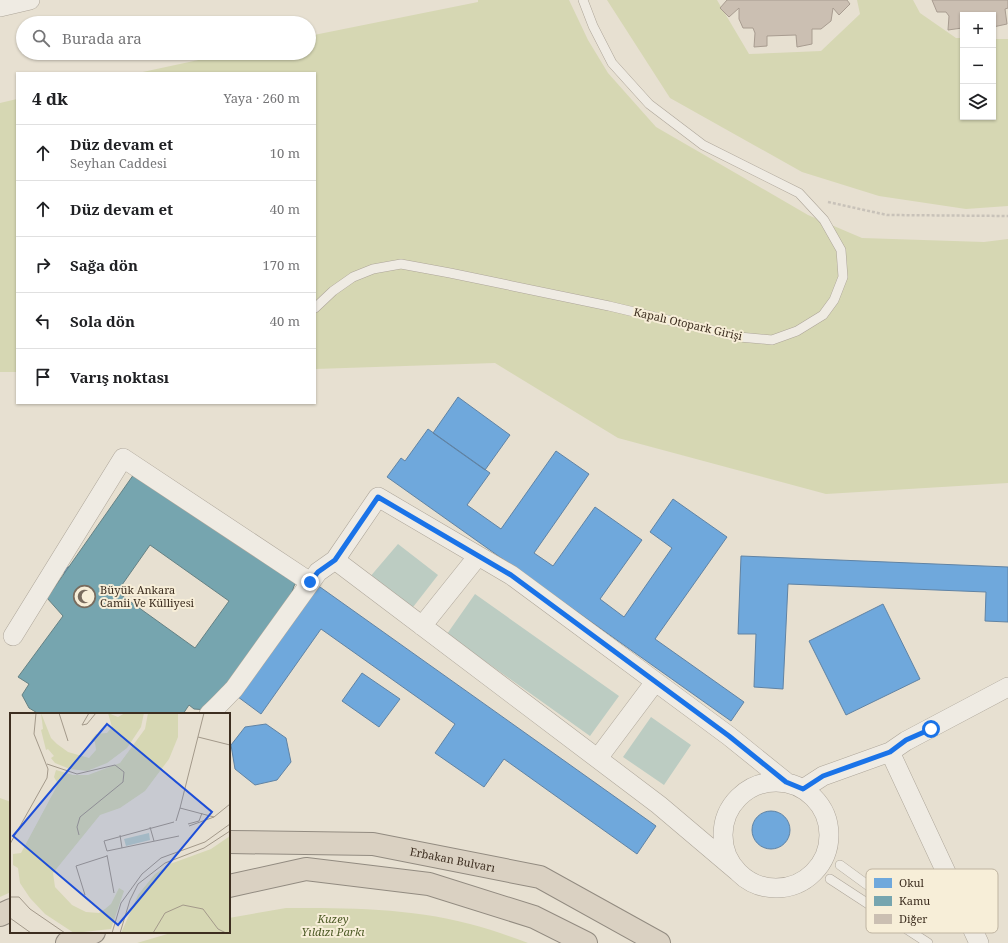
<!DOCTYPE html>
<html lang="tr">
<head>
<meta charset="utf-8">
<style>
  :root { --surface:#fff; --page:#f6f6f6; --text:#202124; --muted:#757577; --line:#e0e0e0 }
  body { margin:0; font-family:"Noto Serif",serif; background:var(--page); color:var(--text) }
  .controls { position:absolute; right:12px; top:12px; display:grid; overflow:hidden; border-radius:0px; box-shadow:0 1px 3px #0004 }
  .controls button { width:36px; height:36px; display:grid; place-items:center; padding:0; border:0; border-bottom:1px solid var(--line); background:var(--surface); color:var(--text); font:20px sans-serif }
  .stop { position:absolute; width:12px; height:12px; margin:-9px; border:3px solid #1a73e8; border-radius:50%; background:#fff }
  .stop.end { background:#1a73e8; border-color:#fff; box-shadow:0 1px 4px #0008 }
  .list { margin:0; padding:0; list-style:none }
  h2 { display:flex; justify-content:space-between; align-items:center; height:52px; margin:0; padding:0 16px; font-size:17px }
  h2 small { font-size:13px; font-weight:400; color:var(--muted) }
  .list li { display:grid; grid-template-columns:26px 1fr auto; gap:12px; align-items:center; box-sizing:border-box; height:56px; padding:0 16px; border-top:1px solid var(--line) }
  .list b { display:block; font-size:15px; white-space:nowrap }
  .list p { margin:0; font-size:13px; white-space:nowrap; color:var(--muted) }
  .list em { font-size:13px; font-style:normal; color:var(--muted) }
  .icon { flex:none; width:22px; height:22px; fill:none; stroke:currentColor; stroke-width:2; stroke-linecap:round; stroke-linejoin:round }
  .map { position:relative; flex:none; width:1008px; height:943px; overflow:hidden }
  .search { position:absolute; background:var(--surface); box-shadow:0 1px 3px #0004; left:16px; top:16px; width:300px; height:44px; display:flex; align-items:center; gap:10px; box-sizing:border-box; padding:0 14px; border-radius:22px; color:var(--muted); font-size:15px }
  .panel { position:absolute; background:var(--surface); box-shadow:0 1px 3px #0004; left:16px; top:72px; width:300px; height:332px; border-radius:0px }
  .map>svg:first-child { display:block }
</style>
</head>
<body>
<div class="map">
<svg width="1008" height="943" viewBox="0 0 1008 943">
  <rect width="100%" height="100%" fill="#e7e0d1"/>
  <path fill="#d6d7b3" d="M478,0H569L588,40L608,73L656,127L808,215L862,238L984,242L1008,239V483L826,494L618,438L495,363L315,369V73H138L231,53H309V36L478,2Z
    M607,0H717L749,54L821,51L860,14L857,0H913L920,13L956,38H963V117H993V39H1008V206L966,209L879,196L802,172L670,98Z
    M17,99V372H0V103Z
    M0,798L11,802V892L0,897Z
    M286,908C348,908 410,908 470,924C490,929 509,936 528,943H137L174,932H229V918Z"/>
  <path fill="#bcccc2" d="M398,544L438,575L410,611L369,578Z
    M475,594L619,696L590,736L447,634Z
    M651,717L691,745L664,785L623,757Z"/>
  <path fill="#6fa8dc" stroke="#6083a4" d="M458,397L510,435L485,470L433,433Z
    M428,429L490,473L467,505L501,529L556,451L589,474L534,553L553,566L595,507L642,540L600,599L624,617L672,548L650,532L673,499L727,537L655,639L744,702L731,721L387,477L401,458L405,461Z
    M135,477L143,481L142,484L139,487L133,485L132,480Z
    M741,556L1008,567V622L985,621L986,592L788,584L783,689L754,687L756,634H738Z
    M64 574a8 8 0 1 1 16 0a8 8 0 1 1-16 0Z
    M279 587a7 7 0 1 1 14 0a7 7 0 1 1-14 0Z
    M313,582L656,826L637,854L504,759L484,787L435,753L455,724L321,629L261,714L234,694Z
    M883,604L920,679L846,715L809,641Z
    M102,663H112L122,667L129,674L134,684L136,694L134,704L128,714H82L77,706L74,697L75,687L78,678L85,670L93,665Z
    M362,673L400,699L379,727L342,701Z
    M226,675L232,676L221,690L218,685L219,679L221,677Z
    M266,724L286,738L291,762L277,780L255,785L235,769L231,745L245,727Z
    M752 830a19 19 0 1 1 38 0a19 19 0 1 1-38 0Z"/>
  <path fill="#76a5af" stroke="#658184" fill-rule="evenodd" d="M134,474L297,581L294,586L292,592L227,693L208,710L194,709L189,705L183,714H39L29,708L22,695L29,684L18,677L63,616L47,598ZM150,545L229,601L195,648L117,592Z"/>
  <path fill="#cbbfb2" stroke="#a89c90" d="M727,0H847L850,4L839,15L833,8L831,21L821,29H812V44L797,47L796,35L767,36V46L754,47L755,33L753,28H743L739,19V8L729,17L720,8Z
    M932,0H1008V8L1005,9L1007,24L993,27V15H963V18H961L962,28L948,30L949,16L946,12H937Z"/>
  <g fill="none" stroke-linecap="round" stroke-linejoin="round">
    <defs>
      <path id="lane" d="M315,308L333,291L353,277L373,269L401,264L450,273L609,306L739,337L772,340L797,331L823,315L834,300L843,277L841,250L824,220L799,193L703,145L649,104L612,63L593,26L583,0
        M840,865L903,911L923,916L934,911L954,891
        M830,879L928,943"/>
      <path id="street" d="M0,7L30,0
        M422,626L478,556
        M13,636L123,458L310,582
        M209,714C218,706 226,697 234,689L318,572L335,560
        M598,758L655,682
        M723 835a53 53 0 1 1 106 0a53 53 0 1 1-106 0Z
        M803,789L823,776L890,752
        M737,871L659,805L335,560L378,497L511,575L729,736L786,782
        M979,943L890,752L906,741L1008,687"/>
      <g id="highway">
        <path id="s1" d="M229,842L373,844L540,877L659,943"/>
        <path d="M229,886L306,869L429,884L534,917L586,943"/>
        <path d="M0,915L11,910"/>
        <path d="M67,943L94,932"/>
      </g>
    </defs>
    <use href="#lane" stroke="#ada599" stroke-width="10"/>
    <use href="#street" stroke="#ada599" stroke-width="20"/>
    <use href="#highway" stroke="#928b80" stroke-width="24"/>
    <path stroke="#c8c2b9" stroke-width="2.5" stroke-dasharray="3 2" stroke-linecap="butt" d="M828,202L887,215L1008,216"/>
    <use href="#lane" stroke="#efebe3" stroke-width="9"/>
    <use href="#street" stroke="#efebe3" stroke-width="19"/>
    <use href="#highway" stroke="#dad1c2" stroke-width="22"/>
  </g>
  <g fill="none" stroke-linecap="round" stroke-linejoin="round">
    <path stroke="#1a73e8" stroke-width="5" d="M310,582L318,572L335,560L378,497L511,575L729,736L786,782L803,789L823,776L890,752L906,740L931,729"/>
  </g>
  <defs>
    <symbol id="mosque-ring" viewBox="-11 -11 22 22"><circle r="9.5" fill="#f7eed8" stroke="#786c5e" stroke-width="1.5"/><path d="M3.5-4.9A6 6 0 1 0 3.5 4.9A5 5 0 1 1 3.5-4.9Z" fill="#786c5e"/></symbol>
  </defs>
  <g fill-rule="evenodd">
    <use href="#mosque-ring" x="72" y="584" width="25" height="25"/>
  </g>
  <g text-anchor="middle" stroke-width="4" stroke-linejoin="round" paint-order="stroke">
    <g font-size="11" fill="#3d2e20" stroke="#f7eed8">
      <text transform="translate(688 324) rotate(13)" y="4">Kapalı Otopark Girişi</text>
      <text dy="4" stroke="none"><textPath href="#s1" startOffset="225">Erbakan Bulvarı</textPath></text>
    </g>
    <g font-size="11" fill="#3d2e20" stroke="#f7eed8" text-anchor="start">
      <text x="100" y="594">Büyük Ankara<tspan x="100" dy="13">Camii Ve Külliyesi</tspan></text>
    </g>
    <g font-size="11" font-style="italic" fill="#4d5a26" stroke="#f7eed8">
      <text x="333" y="923">Kuzey<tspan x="333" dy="13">Yıldızı Parkı</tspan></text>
    </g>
  </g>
  <g transform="translate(10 713)">
    <rect width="220" height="220" fill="#e7e0d1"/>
    <path d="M31,0L41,25L47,31L58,39L79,45L86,37L85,29L81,27L86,21L97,20L102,14L98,0L108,4L115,0H134L131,14L117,35L97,50L77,58L60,56L45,50L41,45L44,43L38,36L36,37L31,17L33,16ZM138,0H168V24L159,46L135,78L110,95L90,102L43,160L45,174L62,192L76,199L89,200L95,196L101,191L109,175L114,178L101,216L64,220L35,201L20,185L10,170L8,155L3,152V141L11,140L48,71L44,64L46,57L63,62H78L110,50L135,16ZM220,123V220H111L128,182L145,161L160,151L201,136Z" fill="#d6d7b3"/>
    <path d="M139,120L140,127L116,133L114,126Z" fill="#bcccc2"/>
    <path fill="none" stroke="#a3998a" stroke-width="1" d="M49,0L58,28M79,0L72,12L77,11L86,0M194,0L170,95L204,104L220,91M188,24L220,32M37,51L67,61L105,52L114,59L113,69L70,104L67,114L69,122M166,108L170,95M164,109L94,128L97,138L169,123M178,111L189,108L192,100M179,113L204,104M140,114L144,128M110,122L112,135M0,131L37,65L38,56L24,21L26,0M97,142L104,180M75,182L66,153L97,143M0,184H9L20,196L55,220M0,205L21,220M102,220L111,190L132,161L151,145L195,129L220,111M110,220L120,187L128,171L155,150L194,135L220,118M143,220L155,200L173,192L193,196L208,216L216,220"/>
    <path fill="#1d4ed8" fill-opacity="0.15" stroke="#1d4ed8" stroke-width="2" d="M97,11L202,99L108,212L3,123Z"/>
    <rect width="220" height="220" fill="none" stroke="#3d2e20" stroke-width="2"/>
  </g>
  <rect x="866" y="869" width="132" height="64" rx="6" fill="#f7eed8" stroke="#bfb4a1" stroke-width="1"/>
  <rect x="874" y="878" width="18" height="10" fill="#6fa8dc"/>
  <rect x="874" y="896" width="18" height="10" fill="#76a5af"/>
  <rect x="874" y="914" width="18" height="10" fill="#cbbfb2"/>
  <g font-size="11" fill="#3d2e20">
    <text x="899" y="887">Okul</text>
    <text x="899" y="905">Kamu</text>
    <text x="899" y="923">Diğer</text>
  </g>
</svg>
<div class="controls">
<button>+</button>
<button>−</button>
<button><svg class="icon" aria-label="layers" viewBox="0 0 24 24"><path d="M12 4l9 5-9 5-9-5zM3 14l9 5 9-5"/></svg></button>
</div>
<div class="stop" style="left:931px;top:729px"></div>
<div class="stop end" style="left:310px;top:582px"></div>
<div class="search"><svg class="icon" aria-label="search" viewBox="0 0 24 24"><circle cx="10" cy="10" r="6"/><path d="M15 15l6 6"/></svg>Burada ara</div>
<section class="panel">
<h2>4 dk<small>Yaya · 260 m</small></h2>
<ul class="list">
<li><svg class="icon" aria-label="ahead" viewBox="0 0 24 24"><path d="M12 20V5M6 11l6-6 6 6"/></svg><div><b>Düz devam et</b><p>Seyhan Caddesi</p></div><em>10 m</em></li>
<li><svg class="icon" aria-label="ahead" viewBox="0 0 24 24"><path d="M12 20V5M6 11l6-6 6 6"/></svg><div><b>Düz devam et</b></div><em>40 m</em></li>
<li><svg class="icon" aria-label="right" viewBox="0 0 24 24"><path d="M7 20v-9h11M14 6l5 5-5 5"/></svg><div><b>Sağa dön</b></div><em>170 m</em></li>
<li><svg class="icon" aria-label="left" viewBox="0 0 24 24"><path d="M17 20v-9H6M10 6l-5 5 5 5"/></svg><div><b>Sola dön</b></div><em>40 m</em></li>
<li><svg class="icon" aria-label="arrive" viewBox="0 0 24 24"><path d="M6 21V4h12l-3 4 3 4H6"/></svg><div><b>Varış noktası</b></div></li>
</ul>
</section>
</div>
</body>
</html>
